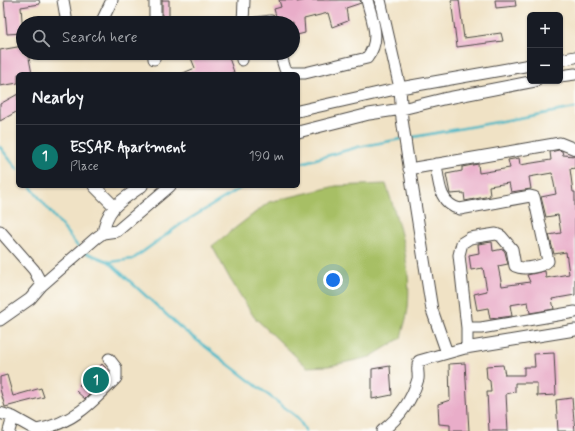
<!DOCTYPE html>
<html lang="en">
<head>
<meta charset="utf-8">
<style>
  :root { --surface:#171b24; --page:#20242c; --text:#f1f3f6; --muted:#9ea1a6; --line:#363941; --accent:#0f766e }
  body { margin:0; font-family:Mynerve,sans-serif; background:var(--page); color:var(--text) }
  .controls { position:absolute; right:12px; top:12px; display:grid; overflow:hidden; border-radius:6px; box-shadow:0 1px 3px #0004 }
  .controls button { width:36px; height:36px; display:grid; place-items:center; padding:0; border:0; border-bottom:1px solid var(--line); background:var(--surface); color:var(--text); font:20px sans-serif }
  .you { position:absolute; left:333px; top:280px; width:14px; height:14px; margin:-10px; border:3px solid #fff; border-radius:50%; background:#1a73e8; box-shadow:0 0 0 6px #1a73e833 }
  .badge { display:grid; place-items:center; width:26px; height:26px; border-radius:50%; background:var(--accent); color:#fff; font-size:13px; font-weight:700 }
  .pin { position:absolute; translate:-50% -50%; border:2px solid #fff; box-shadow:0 1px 4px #0006 }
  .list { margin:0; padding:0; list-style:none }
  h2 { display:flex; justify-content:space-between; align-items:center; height:52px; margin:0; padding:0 16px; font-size:17px }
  h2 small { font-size:13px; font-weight:400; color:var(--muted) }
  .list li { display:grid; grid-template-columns:26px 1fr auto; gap:12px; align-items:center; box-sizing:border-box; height:64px; padding:0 16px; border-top:1px solid var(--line) }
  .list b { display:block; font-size:15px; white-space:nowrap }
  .list p { margin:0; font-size:13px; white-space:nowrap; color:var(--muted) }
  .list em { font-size:13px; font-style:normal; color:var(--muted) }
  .icon { flex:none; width:22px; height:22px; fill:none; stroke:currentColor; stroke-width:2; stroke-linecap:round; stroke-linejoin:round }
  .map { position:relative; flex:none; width:575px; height:431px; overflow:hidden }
  .search { position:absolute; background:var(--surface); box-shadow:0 1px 3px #0004; left:16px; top:16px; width:284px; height:44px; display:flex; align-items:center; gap:10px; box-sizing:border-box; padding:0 14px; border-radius:22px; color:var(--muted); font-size:15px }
  .panel { position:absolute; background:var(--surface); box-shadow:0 1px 3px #0004; left:16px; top:72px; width:284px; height:116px; border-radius:6px }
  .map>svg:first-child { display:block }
</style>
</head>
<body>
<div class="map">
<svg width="575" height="431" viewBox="0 0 575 431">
  <rect width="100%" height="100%" fill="#fdfcf7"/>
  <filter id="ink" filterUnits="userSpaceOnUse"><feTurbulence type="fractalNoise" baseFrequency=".025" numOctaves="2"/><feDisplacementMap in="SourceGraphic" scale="8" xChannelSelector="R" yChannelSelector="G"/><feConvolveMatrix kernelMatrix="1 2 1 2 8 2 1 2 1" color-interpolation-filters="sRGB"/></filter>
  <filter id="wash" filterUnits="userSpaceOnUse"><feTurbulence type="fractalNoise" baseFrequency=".012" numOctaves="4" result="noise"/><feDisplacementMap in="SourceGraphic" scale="16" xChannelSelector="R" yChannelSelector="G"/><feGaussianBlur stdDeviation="0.9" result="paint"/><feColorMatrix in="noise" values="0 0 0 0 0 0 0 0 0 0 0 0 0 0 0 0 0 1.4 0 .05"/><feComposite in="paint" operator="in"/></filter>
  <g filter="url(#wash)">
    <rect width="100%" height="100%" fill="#f0e2c5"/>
    <path fill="#a7bf65" stroke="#697548" d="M386,184C399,224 412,265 408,308C407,318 403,328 401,338L370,357L329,366L307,367L254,317L230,279L212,246L269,202L336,186Z"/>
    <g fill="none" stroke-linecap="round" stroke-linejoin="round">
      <path stroke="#4ab7c6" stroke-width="2.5" d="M408,138L575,108
        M0,147L18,170
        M298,164L358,147L401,139
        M30,186L79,248
        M84,252L110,262L133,259L181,224L244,186
        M110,263L181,328L297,417L306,431"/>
    </g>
    <g id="blocks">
      <path fill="#e9adc9" d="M4,0H39L40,4L21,7L23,33L7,34Z
        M162,0H169V23H162Z
        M279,0H297V2L307,0H360L361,3L346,8L348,21L332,27L328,13L304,19L305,33L293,36V23H279L276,16L274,9L281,7Z
        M451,0H459L464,38L501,33L503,41L457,47Z
        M495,0H515L516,6L496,8Z
        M23,46V53H28L32,74H18V83L0,86V50Z
        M189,53H221V58L228,55L234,72L229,74H216V72L210,74H181L195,68Z
        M18,94V111L0,121V104Z
        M559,150L562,151L563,155L575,156V168L570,169L573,192H575V295L552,299L554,309L530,313L528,302L510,305L512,316L490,319L488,308L477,310L474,294L487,291L483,268L471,270L469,255L479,253L478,244L492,242L493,251L503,249L505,252L508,264L498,266L502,286L530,282L527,275L545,271L546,278L569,274L566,252L554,254L549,235L561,233L558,215L546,217L541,197L556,194L552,173L529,177L531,189L511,192L509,183L489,186L490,196L465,201L464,193L450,194L446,174L462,171V167L478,164L479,173L510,168L508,160L519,158L520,165L551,160L550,152Z
        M554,353L556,395L537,396V383H515V392L506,394L508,431H489L487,392H491L490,381L487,379L486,366L503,365L505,375H524V367H535L534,354Z
        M465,363L469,431H450V425L439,424L438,404L450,400L449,364Z
        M102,364L109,371V375L85,399L76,391L81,386L79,385Z
        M390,366L392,395L372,399V369Z
        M7,375L13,396L41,388L44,397L5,407L0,389V377Z
        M572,398L575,431H558L556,400Z"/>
    </g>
  </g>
  <g filter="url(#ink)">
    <use href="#blocks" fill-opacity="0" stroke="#494642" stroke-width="1"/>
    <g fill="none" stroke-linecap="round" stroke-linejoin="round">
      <defs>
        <path id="minor" d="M63,0L67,23
          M380,0L400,88L402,119L407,153L432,310L447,353
          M101,23L112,0
          M155,23V0
          M243,23L244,0
          M256,23L271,21L272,23
          M280,53L285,69L290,73H305L367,58C382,39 372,21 367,0
          M154,59V53
          M242,60V53
          M560,60L575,57
          M560,76L575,74
          M298,111L400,88L530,65
          M298,132L369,114L402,109L443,99L535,81
          M436,164C439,183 439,204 460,209L530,196L534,197L548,261C542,267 523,270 515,266L512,249L501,236L496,234L470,238L462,243L459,255L467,328H481L575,312
          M409,169L560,143L575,149
          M94,186L114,206
          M0,231L34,270L42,285L30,299L0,320
          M103,233C107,207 121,201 142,186
          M42,285L96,238L103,233L117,231L170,186
          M467,348V328
          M0,413L13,417L38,431
          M37,430C73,423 92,403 116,378V368L109,359
          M9,431L13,417
          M382,431C399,418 412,400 418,379C419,373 416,368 419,361L465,348L575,330"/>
      </defs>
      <use href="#minor" stroke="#494642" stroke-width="13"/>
      <use href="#minor" stroke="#fff" stroke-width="11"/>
    </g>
  </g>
</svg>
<div class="controls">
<button>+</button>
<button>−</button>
</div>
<div class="you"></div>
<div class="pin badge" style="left:96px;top:380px">1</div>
<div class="search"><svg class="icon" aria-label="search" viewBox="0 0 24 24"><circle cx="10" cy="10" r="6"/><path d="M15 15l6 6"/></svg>Search here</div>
<section class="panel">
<h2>Nearby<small></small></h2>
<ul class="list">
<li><span class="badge">1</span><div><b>ESSAR Apartment</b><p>Place</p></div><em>190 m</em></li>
</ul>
</section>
</div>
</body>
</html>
